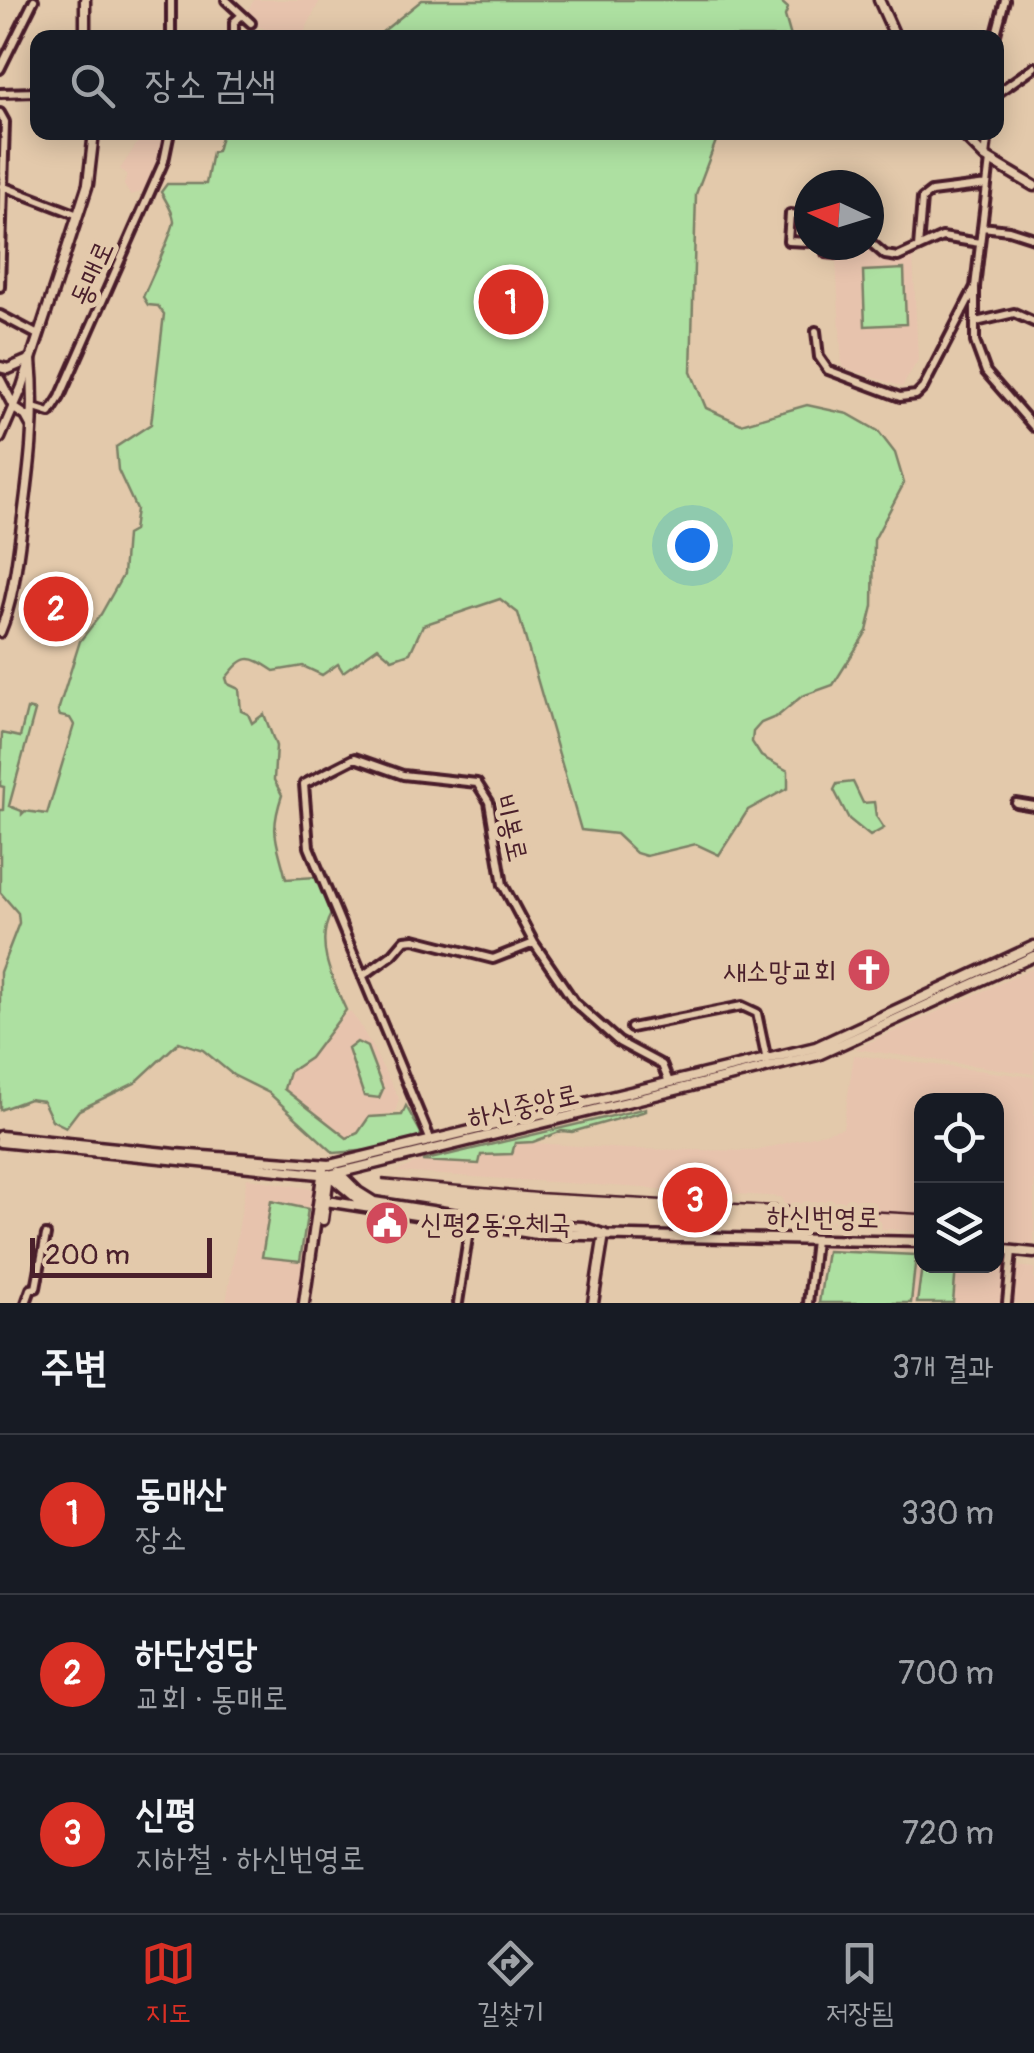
<!DOCTYPE html>
<html lang="ko">
<head>
<meta charset="utf-8">
<style>
  :root { --surface:#171b24; --page:#242831; --text:#f1f3f6; --muted:#9ea1a6; --line:#363941; --accent:#d93025 }
  body { margin:0; font-family:Pangolin,"Poor Story",sans-serif; background:var(--page); color:var(--text) }
  .controls { position:absolute; right:30px; bottom:30px; display:grid; overflow:hidden; border-radius:20px; box-shadow:0 5px 25px #0003 }
  .controls button { width:90px; height:90px; display:grid; place-items:center; padding:0; border:0; border-bottom:2px solid var(--line); background:var(--surface); color:var(--text); font:50px sans-serif }
  .compass { position:absolute; left:794px; top:170px; width:90px; height:90px; border-radius:50%; background:var(--surface); box-shadow:0 5px 25px #0003; rotate:274deg }
  .scale { position:absolute; left:30px; bottom:25px; width:182px; box-sizing:border-box; padding-left:10px; border:5px solid #4a1f2b; border-top:0; font-size:28px; line-height:35px; white-space:nowrap; color:#4a1f2b; -webkit-text-stroke:8px #e3c9ab; paint-order:stroke }
  .you { position:absolute; left:692px; top:545px; width:35px; height:35px; margin:-25px; border:8px solid #fff; border-radius:50%; background:#1a73e8; box-shadow:0 0 0 15px #1a73e833 }
  .badge { display:grid; place-items:center; width:65px; height:65px; border-radius:50%; background:var(--accent); color:#fff; font-size:32px; font-weight:700 }
  .pin { position:absolute; translate:-50% -50%; border:5px solid #fff; box-shadow:0 2px 10px #0006 }
  .list { margin:0; padding:0; list-style:none }
  h2 { display:flex; justify-content:space-between; align-items:center; height:130px; margin:0; padding:0 40px; font-size:42px }
  h2 small { font-size:32px; font-weight:400; color:var(--muted) }
  .list li { display:grid; grid-template-columns:65px 1fr auto; gap:30px; align-items:center; box-sizing:border-box; height:160px; padding:0 40px; border-top:2px solid var(--line) }
  .list b { display:block; font-size:38px; white-space:nowrap }
  .list p { margin:0; font-size:32px; white-space:nowrap; color:var(--muted) }
  .list em { font-size:32px; font-style:normal; color:var(--muted) }
  .icon { flex:none; width:55px; height:55px; fill:none; stroke:currentColor; stroke-width:2; stroke-linecap:round; stroke-linejoin:round }
  .map { position:relative; flex:none; width:1034px; height:1303px; overflow:hidden }
  .search { position:absolute; background:var(--surface); box-shadow:0 5px 25px #0003; left:30px; right:30px; top:30px; height:110px; display:flex; align-items:center; gap:25px; box-sizing:border-box; padding:0 35px; border-radius:20px; color:var(--muted); font-size:38px }
  .sheet { height:610px; background:var(--surface) }
  nav { display:flex; justify-content:space-around; align-items:center; box-sizing:border-box; height:140px; border-top:2px solid var(--line); background:var(--surface); font-size:28px; color:var(--muted) }
  nav a { display:grid; justify-items:center; gap:5px }
  nav .on { color:var(--accent) }
  .map>svg:first-child { display:block }
</style>
</head>
<body>
<div class="map">
<svg width="1034" height="1303" viewBox="0 0 1034 1303">
  <rect width="100%" height="100%" fill="#e3c9ab"/>
  <filter id="ink" filterUnits="userSpaceOnUse"><feTurbulence type="fractalNoise" baseFrequency=".01" numOctaves="2"/><feDisplacementMap in="SourceGraphic" scale="20" xChannelSelector="R" yChannelSelector="G"/><feConvolveMatrix kernelMatrix="1 2 1 2 8 2 1 2 1" color-interpolation-filters="sRGB"/></filter>
  <g filter="url(#ink)">
    <path fill="#e7c3ad" d="M254,0H320L302,37H285L260,27L245,15Z
      M144,133H160L163,150L146,191L130,195L124,185L127,174L120,169Z
      M869,246L882,260L897,263L913,256L918,360L902,387L842,367L836,259L857,247Z
      M1034,968V1074L855,1049Z
      M350,1012L359,1023L399,1098L395,1113L369,1116L358,1132L347,1137L285,1088V1085L293,1068L311,1058L342,1017Z
      M854,1055L1034,1077V1245L997,1241L996,1100H922L921,1232L786,1220L782,1197L396,1172L422,1160L518,1142L626,1149L756,1151L843,1128Z
      M247,1178L313,1189L315,1192L299,1303H226Z
      M824,1246L921,1256L922,1266L997,1264L1034,1268V1303H815Z"/>
    <path fill="#ade0a1" stroke="#7c8066" stroke-width="2.5" d="M422,0H779L788,8L785,16L791,37H376Z
      M222,133H719L696,194L691,372L706,408L741,424L807,405L848,414L878,431L895,453L904,483L874,540L873,606L867,631L833,685L802,696L778,716L761,723L753,732L752,742L761,756L788,771V788L748,810L719,855L696,844L646,856L636,853L616,834L581,830L518,613L500,599L423,625L410,653L392,659L378,647L343,672L338,664L322,675L303,666L274,671C249,654 245,654 226,678L228,684L239,689L241,711L248,714L252,723L264,714L276,746L274,780L282,795C269,834 277,840 286,879L316,877L331,914C314,944 333,981 346,1010L310,1058L289,1072L284,1089L347,1138L358,1133L369,1117L402,1115L406,1106L421,1133L420,1137L373,1150L334,1153L269,1093L233,1075L203,1050L179,1042L135,1083L79,1110L66,1127L52,1120L43,1101L29,1099L0,1110V972L19,923L18,913L0,892V810H3L4,787L0,786L2,733L20,737L27,709L35,711L9,806L22,811V814L25,811L47,814L74,725L70,718L60,716L58,711L80,641L101,614L123,575L126,535L133,531L136,509L118,470L116,447L151,424L164,314L158,306L148,305L143,297C149,283 174,230 174,221C173,211 166,201 161,192L167,184H206L212,152L217,151Z
      M904,269L906,324L865,326L863,271Z
      M853,782L863,803L874,802L876,816L884,828L870,836L849,819L834,790L837,784Z
      M357,1042L367,1047L383,1089L379,1098L364,1096L348,1049Z
      M646,1108V1111L572,1132L562,1131L533,1142L515,1143L512,1154L481,1155L479,1164L422,1161Z
      M271,1201L308,1209L300,1261L262,1257Z
      M827,1251L916,1255L911,1303H819Z
      M922,1266H956L953,1303H917Z"/>
    <g fill="none" stroke-linecap="round" stroke-linejoin="round">
      <defs>
        <path id="minor" d="M226,0L251,23
          M171,38V0
          M234,38V22L242,15
          M995,38L1005,0
          M0,69L34,0
          M0,93L38,92
          M996,94L1034,67
          M0,113L5,122L0,287
          M985,157L988,132
          M990,160L975,287V342L986,372L1034,427
          M2,186L78,215
          M809,216L790,214L788,241L809,242
          M982,227L1009,230L1034,238
          M869,241L885,255L898,257L942,237L980,243
          M827,245L826,253L836,254L852,245
          M918,248L922,199L931,192L987,185
          M0,315L38,335
          M976,322L1014,313L1034,322
          M816,331L819,357L828,370L900,397L916,395L923,388L975,287
          M34,408L50,413L60,397L164,161L170,132
          M1016,803L1034,806
          M364,975L393,954L405,940L414,939L493,959L534,943
          M631,1028L742,1006L757,1013L767,1061
          M431,1141L309,847L304,784L355,758L403,775L477,783L489,802L503,885L534,943L575,1003L619,1042L662,1065L669,1082
          M26,1303L31,1289L36,1288L46,1235
          M458,1303L470,1224
          M808,1303L815,1240
          M1007,1303L1012,1251"/>
        <path id="tertiary" d="M14,408L26,416L32,427
          M0,632C12,603 16,570 20,540C28,480 37,420 31,360
          M0,1136L175,1154L330,1165L816,1047L1034,946
          M0,1142L329,1175L818,1055L1034,956
          M338,1172L358,1192L374,1202L515,1224L583,1227L600,1233
          M329,1175L367,1207
          M326,1201L537,1234L922,1242
          M323,1220L329,1174
          M996,1249L1034,1253
          M304,1303L323,1169
          M593,1303L604,1234"/>
        <path id="secondary" d="M879,0L896,38
          M85,38V0
          M960,132L985,157L1034,186
          M0,367L8,369L31,359
          M0,380L14,407
          M0,438L22,387L88,184L94,132"/>
      </defs>
      <use href="#minor" stroke="#4a1f2b" stroke-width="14"/>
      <use href="#tertiary" stroke="#4a1f2b" stroke-width="15"/>
      <use href="#secondary" stroke="#4a1f2b" stroke-width="15"/>
      <use href="#minor" stroke="#e3c9ab" stroke-width="6"/>
      <use href="#tertiary" stroke="#e3c9ab" stroke-width="8"/>
      <use href="#secondary" stroke="#e3c9ab" stroke-width="8"/>
      <path stroke="#4a1f2b" stroke-width="2.5" d="M383,1179L540,1193L922,1214"/>
    </g>
  </g>
  <defs>
    <symbol id="church-disc" viewBox="-11 -11 22 22"><circle r="9.5" fill="#d1495b" stroke="#e3c9ab"/><path d="M-1.2-6h2.4v3.5h3.3v2.4h-3.3V6h-2.4V-.1h-3.3v-2.4h3.3Z" fill="#fff"/></symbol>
    <symbol id="civic-disc" viewBox="-11 -11 22 22"><circle r="9.5" fill="#d1495b" stroke="#e3c9ab"/><path d="M-.6-6.5H3V-4.5H.6V-3L4-1V1h2V6H-6V1h2V-1L-.6-3ZM-1.2 2.5V6h2.4V2.5Z" fill="#fff"/></symbol>
  </defs>
  <g fill-rule="evenodd">
    <use href="#church-disc" x="844" y="945" width="50" height="50"/>
    <use href="#civic-disc" x="362" y="1198" width="50" height="50"/>
  </g>
  <g text-anchor="middle" stroke-width="10" stroke-linejoin="round" paint-order="stroke">
    <g font-size="28" fill="#4a1f2b" stroke="#e3c9ab">
      <text transform="translate(91 273) rotate(-66)" y="10">동매로</text>
      <text transform="translate(512 828) rotate(77)" y="10">비봉로</text>
      <text transform="translate(523 1105) rotate(-13)" y="10">하신중앙로</text>
      <text transform="translate(823 1216) rotate(1)" y="10">하신번영로</text>
    </g>
    <g font-size="28" fill="#4a1f2b" stroke="#e3c9ab" text-anchor="end">
      <text x="836" y="980">새소망교회</text>
      <text x="420" y="1233" text-anchor="start">신평2동우체국</text>
    </g>
  </g>
</svg>
<div class="controls">
<button><svg class="icon" aria-label="locate" viewBox="0 0 24 24"><circle cx="12" cy="12" r="6"/><path d="M12 2v4M12 18v4M2 12h4M18 12h4"/></svg></button>
<button><svg class="icon" aria-label="layers" viewBox="0 0 24 24"><path d="M12 4l9 5-9 5-9-5zM3 14l9 5 9-5"/></svg></button>
</div>
<svg class="compass" viewBox="-18 -18 36 36"><path d="M0-13l5 13h-10z" fill="#e53935"/><path d="M0 13l5-13h-10z" fill="#9ea1a6"/></svg>
<div class="scale">200 m</div>
<div class="you"></div>
<div class="pin badge" style="left:511px;top:302px">1</div>
<div class="pin badge" style="left:56px;top:609px">2</div>
<div class="pin badge" style="left:695px;top:1200px">3</div>
<div class="search"><svg class="icon" aria-label="search" viewBox="0 0 24 24"><circle cx="10" cy="10" r="6"/><path d="M15 15l6 6"/></svg>장소 검색</div>
</div>
<section class="sheet">
<h2>주변<small>3개 결과</small></h2>
<ul class="list">
<li><span class="badge">1</span><div><b>동매산</b><p>장소</p></div><em>330 m</em></li>
<li><span class="badge">2</span><div><b>하단성당</b><p>교회 · 동매로</p></div><em>700 m</em></li>
<li><span class="badge">3</span><div><b>신평</b><p>지하철 · 하신번영로</p></div><em>720 m</em></li>
</ul>
</section>
<nav>
<a class="on"><svg class="icon" aria-label="map" viewBox="0 0 24 24"><path d="M3 6l6-2 6 2 6-2v14l-6 2-6-2-6 2zM9 4v14M15 6v14"/></svg>지도</a>
<a><svg class="icon" aria-label="directions" viewBox="0 0 24 24"><path d="M12 3l9 9-9 9-9-9zM9 14v-3h6M13 9l2 2-2 2"/></svg>길찾기</a>
<a><svg class="icon" aria-label="saved" viewBox="0 0 24 24"><path d="M7 4h10v16l-5-4-5 4z"/></svg>저장됨</a>
</nav>
</body>
</html>
